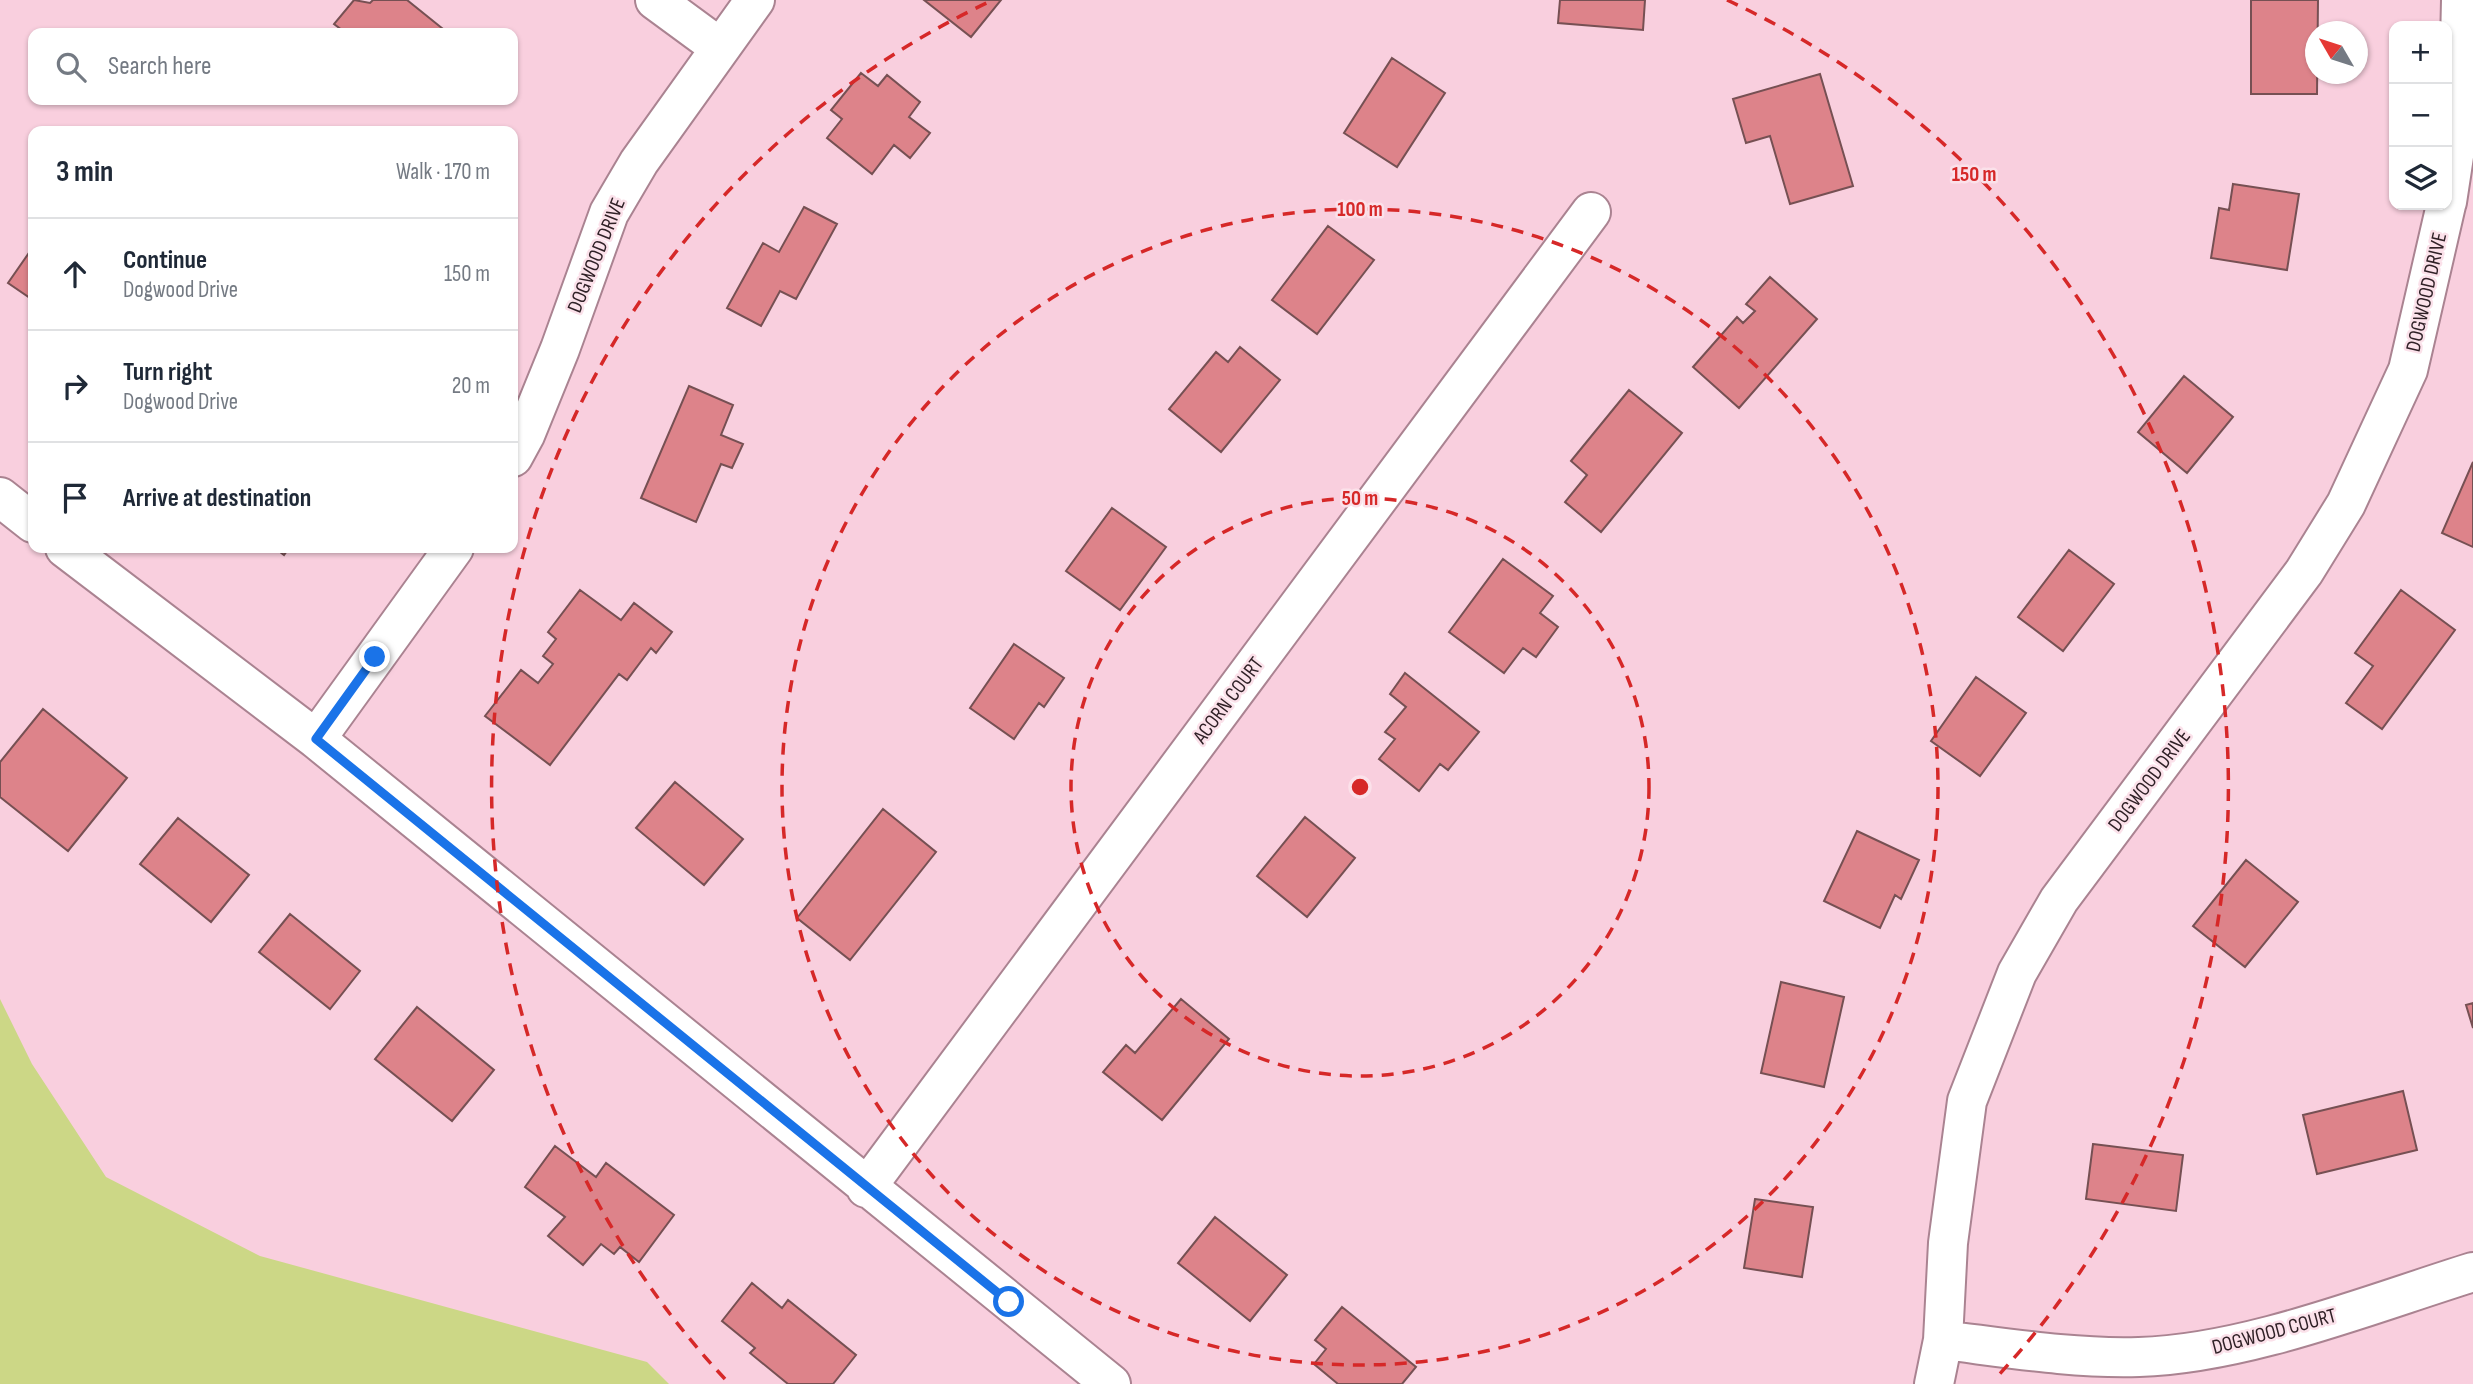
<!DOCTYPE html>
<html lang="en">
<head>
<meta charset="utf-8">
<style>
  :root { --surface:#fff; --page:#f2f2f3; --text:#1f2937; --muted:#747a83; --line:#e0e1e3 }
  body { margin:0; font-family:"Sofia Sans Condensed",sans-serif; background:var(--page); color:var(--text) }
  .controls { position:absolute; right:21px; top:21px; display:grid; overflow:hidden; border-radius:14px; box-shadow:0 2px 5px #0004 }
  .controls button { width:63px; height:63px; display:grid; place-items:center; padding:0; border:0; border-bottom:2px solid var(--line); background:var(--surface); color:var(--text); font:35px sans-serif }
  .compass { position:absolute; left:2305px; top:21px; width:63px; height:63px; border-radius:50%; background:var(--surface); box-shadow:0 2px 5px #0004; rotate:309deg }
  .stop { position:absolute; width:21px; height:21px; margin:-16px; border:5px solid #1a73e8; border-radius:50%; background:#fff }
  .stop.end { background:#1a73e8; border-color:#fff; box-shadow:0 2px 7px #0008 }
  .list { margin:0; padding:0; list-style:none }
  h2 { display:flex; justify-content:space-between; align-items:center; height:91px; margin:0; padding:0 28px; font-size:30px }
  h2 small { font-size:23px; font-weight:400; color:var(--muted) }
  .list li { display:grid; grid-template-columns:46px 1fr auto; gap:21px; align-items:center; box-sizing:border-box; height:112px; padding:0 28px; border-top:2px solid var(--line) }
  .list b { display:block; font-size:26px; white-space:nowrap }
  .list p { margin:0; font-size:23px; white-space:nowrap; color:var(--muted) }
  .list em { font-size:23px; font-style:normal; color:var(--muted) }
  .icon { flex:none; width:38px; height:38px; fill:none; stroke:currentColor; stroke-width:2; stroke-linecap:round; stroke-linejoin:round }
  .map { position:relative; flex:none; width:2473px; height:1384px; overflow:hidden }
  .search { position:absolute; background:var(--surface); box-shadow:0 2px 5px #0004; left:28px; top:28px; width:490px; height:77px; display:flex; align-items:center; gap:18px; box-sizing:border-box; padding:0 24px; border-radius:14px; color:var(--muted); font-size:26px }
  .panel { position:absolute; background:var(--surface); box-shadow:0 2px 5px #0004; left:28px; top:126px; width:490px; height:427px; border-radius:14px }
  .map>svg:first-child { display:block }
</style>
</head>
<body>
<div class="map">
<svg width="2473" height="1384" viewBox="0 0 2473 1384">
  <rect width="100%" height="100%" fill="#f9cfde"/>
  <path fill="#ccd786" d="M0,999L32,1064L106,1177L260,1256L647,1362L669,1384H0Z"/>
  <path fill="#dd838a" stroke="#765053" stroke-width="2" d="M354,0L370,3L373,0H407L448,33H346L334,24Z
    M924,0H1001L971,37Z
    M1560,0H1645L1643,30L1558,23Z
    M2251,0H2318L2317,94H2251Z
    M1392,58L1445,93L1397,167L1344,133Z
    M861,73L878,86L887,75L920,102L909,117L930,133L910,158L894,145L872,174L827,138L842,119L831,110Z
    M1820,74L1853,186L1790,204L1770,136L1746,143L1733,99Z
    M2233,184L2299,194L2287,270L2211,258L2219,208L2229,210Z
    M804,207L837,224L796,299L780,291L761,326L727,308L763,243L779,252Z
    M1328,226L1374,260L1317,334L1272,300Z
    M33,247V300L8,283Z
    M1770,277L1817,319L1739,408L1693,367L1737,317L1743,323L1755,311L1746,304Z
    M1240,347L1280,380L1221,452L1169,409L1216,352L1228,362Z
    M2184,376L2233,417L2187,473L2138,432Z
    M689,386L733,405L721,435L743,444L732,468L721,464L696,522L641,498Z
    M1629,390L1682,433L1601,532L1565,502L1587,475L1571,461Z
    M2473,462V547L2442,533Z
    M1112,508L1166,547L1120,610L1066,571Z
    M275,548H289L284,555Z
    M2069,550L2114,584L2063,651L2018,617Z
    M1503,559L1553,596L1540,613L1558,627L1536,657L1523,648L1504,673L1449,632Z
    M580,590L621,620L634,603L672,632L656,653L651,648L627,680L619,674L550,765L485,716L521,670L538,683L553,664L543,656L556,639L548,632Z
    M2401,590L2455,630L2382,729L2346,703L2373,666L2355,653Z
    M1014,644L1064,678L1044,707L1039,703L1014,739L970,708Z
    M1405,673L1479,732L1448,770L1440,764L1419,791L1379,759L1395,739L1385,732L1406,707L1390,694Z
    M1976,677L2026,713L1980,776L1931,741Z
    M43,709L127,778L68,851L0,797V762Z
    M675,782L743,839L704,885L636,828Z
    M883,809L936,852L850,960L797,918Z
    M1305,817L1355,858L1307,917L1257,876Z
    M178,818L249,875L211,922L140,864Z
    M1857,831L1919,860L1901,899L1895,895L1880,928L1824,901Z
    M2246,860L2298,902L2245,967L2193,926Z
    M290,914L360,971L330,1009L259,952Z
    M1781,982L1844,997L1824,1087L1761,1073Z
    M1181,999L1229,1039L1162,1120L1103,1072L1126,1045L1135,1053Z
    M2473,1003V1028L2466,1005Z
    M417,1007L494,1070L452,1121L375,1059Z
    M2403,1091L2417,1150L2317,1174L2303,1115Z
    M2093,1144L2183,1155L2176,1211L2086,1199Z
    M555,1146L596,1177L606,1163L674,1215L639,1262L620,1247L614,1254L601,1244L583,1265L548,1236L565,1217L525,1187Z
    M1755,1199L1813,1207L1802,1277L1744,1268Z
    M1215,1217L1287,1275L1250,1321L1178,1263Z
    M752,1283L782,1308L788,1300L856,1355L833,1384H788L750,1353L755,1348L722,1321Z
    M1342,1307L1416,1367L1402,1384H1338L1314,1364L1326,1349L1315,1340Z"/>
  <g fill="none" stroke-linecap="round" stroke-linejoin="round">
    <defs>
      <path id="minor" d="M655,0L719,47
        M2447,202L2458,130L2461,0
        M513,457L525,435L560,349L609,213L639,162L755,0
        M0,497L33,523
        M65,548L316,739
        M454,548L316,739L1111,1384
        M866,1188L1591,212
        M1943,1340C2008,1348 2074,1359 2139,1357C2246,1354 2370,1304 2473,1272
        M1934,1384L1943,1340L1948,1243L1967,1101L2017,973L2059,900L2304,572L2346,504L2408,370L2446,205"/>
    </defs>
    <use href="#minor" stroke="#aa8391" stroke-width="42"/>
    <use href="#minor" stroke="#fff" stroke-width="38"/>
  </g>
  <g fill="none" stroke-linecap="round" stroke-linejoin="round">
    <path stroke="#1a73e8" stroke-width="9" d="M375,657L316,739L1009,1302"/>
  </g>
  <g fill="none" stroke="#d62828" stroke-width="3.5" stroke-dasharray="12 9">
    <circle cx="1360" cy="787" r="289"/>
    <circle cx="1360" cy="787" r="578"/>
    <path d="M725 1379A868 868 0 0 1 993 0M1727 0A868 868 0 0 1 1995 1379"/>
  </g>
  <g text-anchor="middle" stroke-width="5" stroke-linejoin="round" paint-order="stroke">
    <g font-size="21" fill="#302127" stroke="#fbe1ea">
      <text transform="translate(596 255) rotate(-68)" y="7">DOGWOOD DRIVE</text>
      <text transform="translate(2426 292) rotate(-77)" y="7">DOGWOOD DRIVE</text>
      <text transform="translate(1228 700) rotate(-53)" y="7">ACORN COURT</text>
      <text transform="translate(2149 780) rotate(-53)" y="7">DOGWOOD DRIVE</text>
      <text transform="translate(2274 1331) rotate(-15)" y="7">DOGWOOD COURT</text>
    </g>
  </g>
  <circle cx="1360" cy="787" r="10" fill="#d62828" stroke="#fbe1ea" stroke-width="3.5"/>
  <g font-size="21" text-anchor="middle" font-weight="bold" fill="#d62828" stroke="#fbe1ea" stroke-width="5" stroke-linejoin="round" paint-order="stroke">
    <text x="1974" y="181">150 m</text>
    <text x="1360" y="216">100 m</text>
    <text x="1360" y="505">50 m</text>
  </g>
</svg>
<div class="controls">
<button>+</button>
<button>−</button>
<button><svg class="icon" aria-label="layers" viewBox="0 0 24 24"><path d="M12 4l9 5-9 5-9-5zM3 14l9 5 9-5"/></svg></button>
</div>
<svg class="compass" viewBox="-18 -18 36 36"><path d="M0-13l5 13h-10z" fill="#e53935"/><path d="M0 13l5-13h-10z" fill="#747a83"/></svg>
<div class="stop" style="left:1009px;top:1302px"></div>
<div class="stop end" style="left:375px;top:657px"></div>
<div class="search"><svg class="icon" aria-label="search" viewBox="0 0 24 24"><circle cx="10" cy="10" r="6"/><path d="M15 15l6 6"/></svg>Search here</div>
<section class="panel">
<h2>3 min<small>Walk · 170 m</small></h2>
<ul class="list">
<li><svg class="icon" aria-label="ahead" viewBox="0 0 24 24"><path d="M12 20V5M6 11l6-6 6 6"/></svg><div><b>Continue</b><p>Dogwood Drive</p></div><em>150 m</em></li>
<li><svg class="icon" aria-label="right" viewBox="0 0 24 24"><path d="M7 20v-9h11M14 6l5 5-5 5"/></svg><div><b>Turn right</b><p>Dogwood Drive</p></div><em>20 m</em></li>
<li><svg class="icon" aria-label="arrive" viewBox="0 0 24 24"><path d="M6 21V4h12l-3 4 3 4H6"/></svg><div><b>Arrive at destination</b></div></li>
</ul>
</section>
</div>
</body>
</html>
